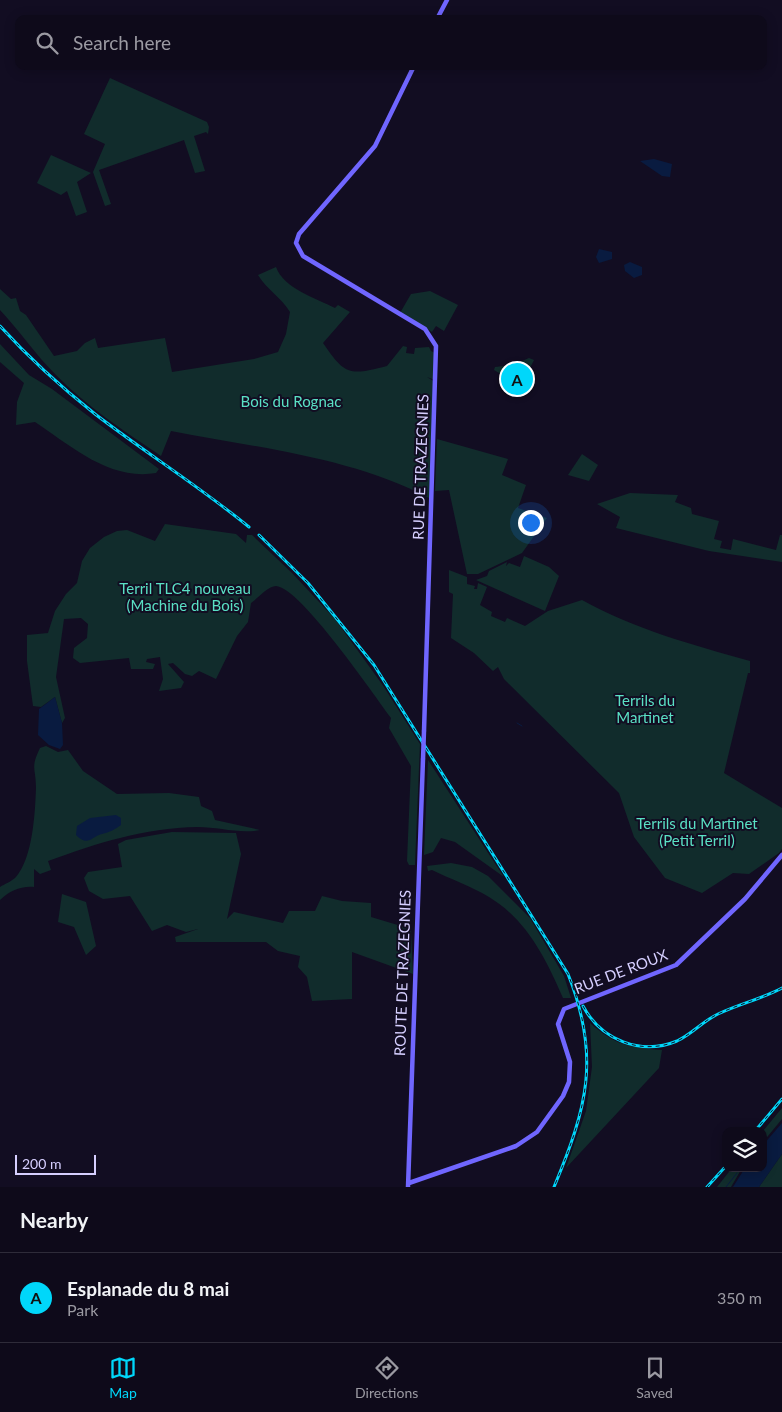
<!DOCTYPE html>
<html lang="en">
<head>
<meta charset="utf-8">
<style>
  :root { --surface:#0e0a1a; --page:#171323; --text:#f1f3f6; --muted:#9b9aa2; --line:#2e2b39; --accent:#00d7fa }
  body { margin:0; font-family:Lato,sans-serif; background:var(--page); color:var(--text) }
  .controls { position:absolute; right:15px; bottom:15px; display:grid; overflow:hidden; border-radius:10px; box-shadow:0 2px 12px #0003 }
  .controls button { width:45px; height:45px; display:grid; place-items:center; padding:0; border:0; border-bottom:1px solid var(--line); background:var(--surface); color:var(--text); font:25px sans-serif }
  .scale { position:absolute; left:15px; bottom:12px; width:81px; box-sizing:border-box; padding-left:5px; border:2px solid #d6cfff; border-top:0; font-size:14px; line-height:18px; white-space:nowrap; color:#d6cfff; -webkit-text-stroke:4px #120d22; paint-order:stroke }
  .you { position:absolute; left:530px; top:522px; width:18px; height:18px; margin:-12px; border:4px solid #fff; border-radius:50%; background:#1a73e8; box-shadow:0 0 0 8px #1a73e833 }
  .badge { display:grid; place-items:center; width:32px; height:32px; border-radius:50%; background:var(--accent); color:#111; font-size:16px; font-weight:700 }
  .pin { position:absolute; translate:-50% -50%; border:2px solid #fff; box-shadow:0 1px 5px #0006 }
  .list { margin:0; padding:0; list-style:none }
  h2 { display:flex; justify-content:space-between; align-items:center; height:65px; margin:0; padding:0 20px; font-size:21px }
  h2 small { font-size:16px; font-weight:400; color:var(--muted) }
  .list li { display:grid; grid-template-columns:32px 1fr auto; gap:15px; align-items:center; box-sizing:border-box; height:90px; padding:0 20px; border-top:1px solid var(--line) }
  .list b { display:block; font-size:19px; white-space:nowrap }
  .list p { margin:0; font-size:16px; white-space:nowrap; color:var(--muted) }
  .list em { font-size:16px; font-style:normal; color:var(--muted) }
  .icon { flex:none; width:28px; height:28px; fill:none; stroke:currentColor; stroke-width:2; stroke-linecap:round; stroke-linejoin:round }
  .map { position:relative; flex:none; width:782px; height:1187px; overflow:hidden }
  .search { position:absolute; background:var(--surface); box-shadow:0 2px 12px #0003; left:15px; right:15px; top:15px; height:55px; display:flex; align-items:center; gap:12px; box-sizing:border-box; padding:0 18px; border-radius:10px; color:var(--muted); font-size:19px }
  .sheet { height:155px; background:var(--surface) }
  nav { display:flex; justify-content:space-around; align-items:center; box-sizing:border-box; height:70px; border-top:1px solid var(--line); background:var(--surface); font-size:14px; color:var(--muted) }
  nav a { display:grid; justify-items:center; gap:2px }
  nav .on { color:var(--accent) }
  .map>svg:first-child { display:block }
</style>
</head>
<body>
<div class="map">
<svg width="782" height="1187" viewBox="0 0 782 1187">
  <rect width="100%" height="100%" fill="#120d22"/>
  <path fill="#112c2c" d="M110,78L207,122L209,127L208,134L206,132L194,136L205,171L195,173L184,140L99,170L111,204L105,206L93,172L105,144L84,134Z
    M51,155L91,173L77,182L87,212L76,216L67,191L61,195L37,183Z
    M276,267C284,289 316,298 335,308L338,305L350,312L323,343C345,375 349,376 387,366L403,346L407,347L406,353L414,354L415,348L429,347L431,351L435,353V380L427,377L435,382L431,499C352,457 258,448 171,431L161,456C124,431 86,406 55,374C35,354 19,330 0,310V289L11,299L16,298L20,311L26,315L54,356L77,351L85,343L95,338L98,348L165,338L172,372L254,359L278,352L286,334L290,312C281,297 267,290 258,275Z
    M430,291L458,305L444,331L436,326L432,332L400,313L411,294Z
    M0,344L29,375L52,389L159,469L156,473C109,481 70,445 35,422L16,425L17,402L24,383L0,362Z
    M529,358L534,360L521,386L494,370L495,367L513,365Z
    M437,439L508,459L502,475L526,485L518,508L547,518L522,553L478,574H467L449,490L435,491Z
    M582,454L598,465L589,481L568,475Z
    M630,493L678,495L675,502L691,508L692,514L719,521L714,539L722,541L720,548L731,550L733,539L776,550L780,535H782V562L709,551L616,528L620,517L597,504Z
    M165,524L236,534L246,543L247,535H252L292,573L335,619L384,687L420,744L415,865H409L407,861L411,766L389,728L391,718C374,695 300,587 276,586C268,586 257,599 251,603L248,622L237,636L216,679L199,671L192,676L185,674L173,663L168,664L184,682L181,688L159,691L163,679L160,657L147,659L146,662L155,664L153,669H131L129,658L80,663L73,658L74,648L87,638L88,624L81,618L64,619L56,677L65,718L62,723L55,697L41,707L33,706L27,661V635L48,633L55,611L66,594L77,583L82,561L90,548L104,537L117,531L127,530L155,541Z
    M524,556L549,567L559,576L545,611L476,580L487,576L489,571L507,562L506,566L509,563L520,567Z
    M449,570L467,577V584L475,586L474,589H477L478,583L487,587L480,605L492,612L491,616L505,622L507,618L525,626L548,611L582,600C634,629 693,645 750,661V673H748L724,773L782,808V849L779,853L749,874L733,873L702,893L665,878L634,837L619,793L504,679L498,667L493,671L474,653L451,638L453,594L449,592Z
    M46,746L58,752L68,750L83,771L117,794L169,793L199,797L201,806L212,811L215,820L260,830C240,834 218,827 198,827C143,828 98,843 48,861L51,870L40,874L34,869V887C20,886 10,891 0,900V887C5,884 12,881 16,877C33,857 35,813 36,788C36,767 30,769 40,748Z
    M428,760L496,865L504,877L455,842L441,838L433,852L424,855Z
    M172,832L236,833L241,854L227,919L234,912L283,923L289,911H315L322,896L342,901L371,903V917L411,929L413,974L352,952V999L312,1001L307,977L298,967L300,956L278,951L266,942H176L175,937L198,929L186,932L167,925L152,931L130,896L103,899L89,891L84,878L88,872L122,867L118,844L126,840Z
    M451,863L472,867L488,876L530,918L564,976L571,998H563C546,959 527,920 489,897C471,886 450,879 432,870L428,871L427,866Z
    M62,894L86,902L96,946L86,955L74,927L58,922Z
    M590,1023C615,1045 628,1047 662,1050L659,1068L566,1168L586,1111L592,1067Z
    M782,1108V1119L763,1142V1131Z
    M782,1154V1187H759Z
    M732,1168H742L731,1187H717Z"/>
  <path fill="#091b40" d="M654,159L672,164L670,177L662,176L640,161Z
    M599,249L612,252V259L599,263L596,257Z
    M630,262L642,267V275L634,278L625,271L624,265Z
    M55,697L62,723L63,745L60,749L49,745L38,735L39,709Z
    M116,815L121,818V825C114,830 110,832 102,834C91,837 88,847 76,835L77,826L90,818Z
    M782,1123V1154L759,1187H733L745,1168H763V1145Z"/>
  <g fill="none" stroke-linecap="round" stroke-linejoin="round">
    <path stroke="#091b40" stroke-width="1" d="M517,723L522,726
      M726,1187L737,1173"/>
    <path stroke="#7066ff" stroke-width="4.5" d="M437,19L447,0
      M414,66L375,146L299,234L296,243L303,256L425,329L436,346L424,731
      M409,1183L516,1146L537,1132L563,1096L569,1082L570,1062L558,1024L564,1009L676,965L745,899L782,855
      M408,1187L423,759"/>
    <defs>
      <path id="rail" d="M0,326C29,358 61,387 95,414C146,453 200,487 249,527
        M259,535L308,583L374,665L568,974C601,1057 587,1108 554,1187
        M583,1006C601,1040 641,1056 677,1041C692,1034 703,1021 718,1014C739,1004 761,999 782,988
        M755,1131L782,1099
        M707,1187L726,1166"/>
    </defs>
    <use href="#rail" stroke="#00d7fa" stroke-width="3"/>
    <use href="#rail" stroke="#120d22" stroke-width="1" stroke-dasharray="4" stroke-linecap="butt"/>
    <path stroke="#7066ff" stroke-width="4.5" d="M423,759L424,731"/>
  </g>
  <g text-anchor="middle" stroke-width="4" stroke-linejoin="round" paint-order="stroke">
    <g font-size="15" fill="#5ae0c4" stroke="#120d22">
      <text x="291" y="407">Bois du Rognac</text>
      <text x="185" y="594">Terril TLC4 nouveau<tspan x="185" dy="17">(Machine du Bois)</tspan></text>
      <text x="645" y="706">Terrils du<tspan x="645" dy="17">Martinet</tspan></text>
      <text x="697" y="829">Terrils du Martinet<tspan x="697" dy="17">(Petit Terril)</tspan></text>
    </g>
    <g font-size="15" fill="#d6cfff" stroke="#120d22">
      <text transform="translate(421 467) rotate(-88)" y="5">RUE DE TRAZEGNIES</text>
      <text transform="translate(621 972) rotate(-21)" y="5">RUE DE ROUX</text>
      <text transform="translate(403 973) rotate(-88)" y="5">ROUTE DE TRAZEGNIES</text>
    </g>
  </g>
</svg>
<div class="controls">
<button><svg class="icon" aria-label="layers" viewBox="0 0 24 24"><path d="M12 4l9 5-9 5-9-5zM3 14l9 5 9-5"/></svg></button>
</div>
<div class="scale">200 m</div>
<div class="you"></div>
<div class="pin badge" style="left:517px;top:379px">A</div>
<div class="search"><svg class="icon" aria-label="search" viewBox="0 0 24 24"><circle cx="10" cy="10" r="6"/><path d="M15 15l6 6"/></svg>Search here</div>
</div>
<section class="sheet">
<h2>Nearby<small></small></h2>
<ul class="list">
<li><span class="badge">A</span><div><b>Esplanade du 8 mai</b><p>Park</p></div><em>350 m</em></li>
</ul>
</section>
<nav>
<a class="on"><svg class="icon" aria-label="map" viewBox="0 0 24 24"><path d="M3 6l6-2 6 2 6-2v14l-6 2-6-2-6 2zM9 4v14M15 6v14"/></svg>Map</a>
<a><svg class="icon" aria-label="directions" viewBox="0 0 24 24"><path d="M12 3l9 9-9 9-9-9zM9 14v-3h6M13 9l2 2-2 2"/></svg>Directions</a>
<a><svg class="icon" aria-label="saved" viewBox="0 0 24 24"><path d="M7 4h10v16l-5-4-5 4z"/></svg>Saved</a>
</nav>
</body>
</html>
